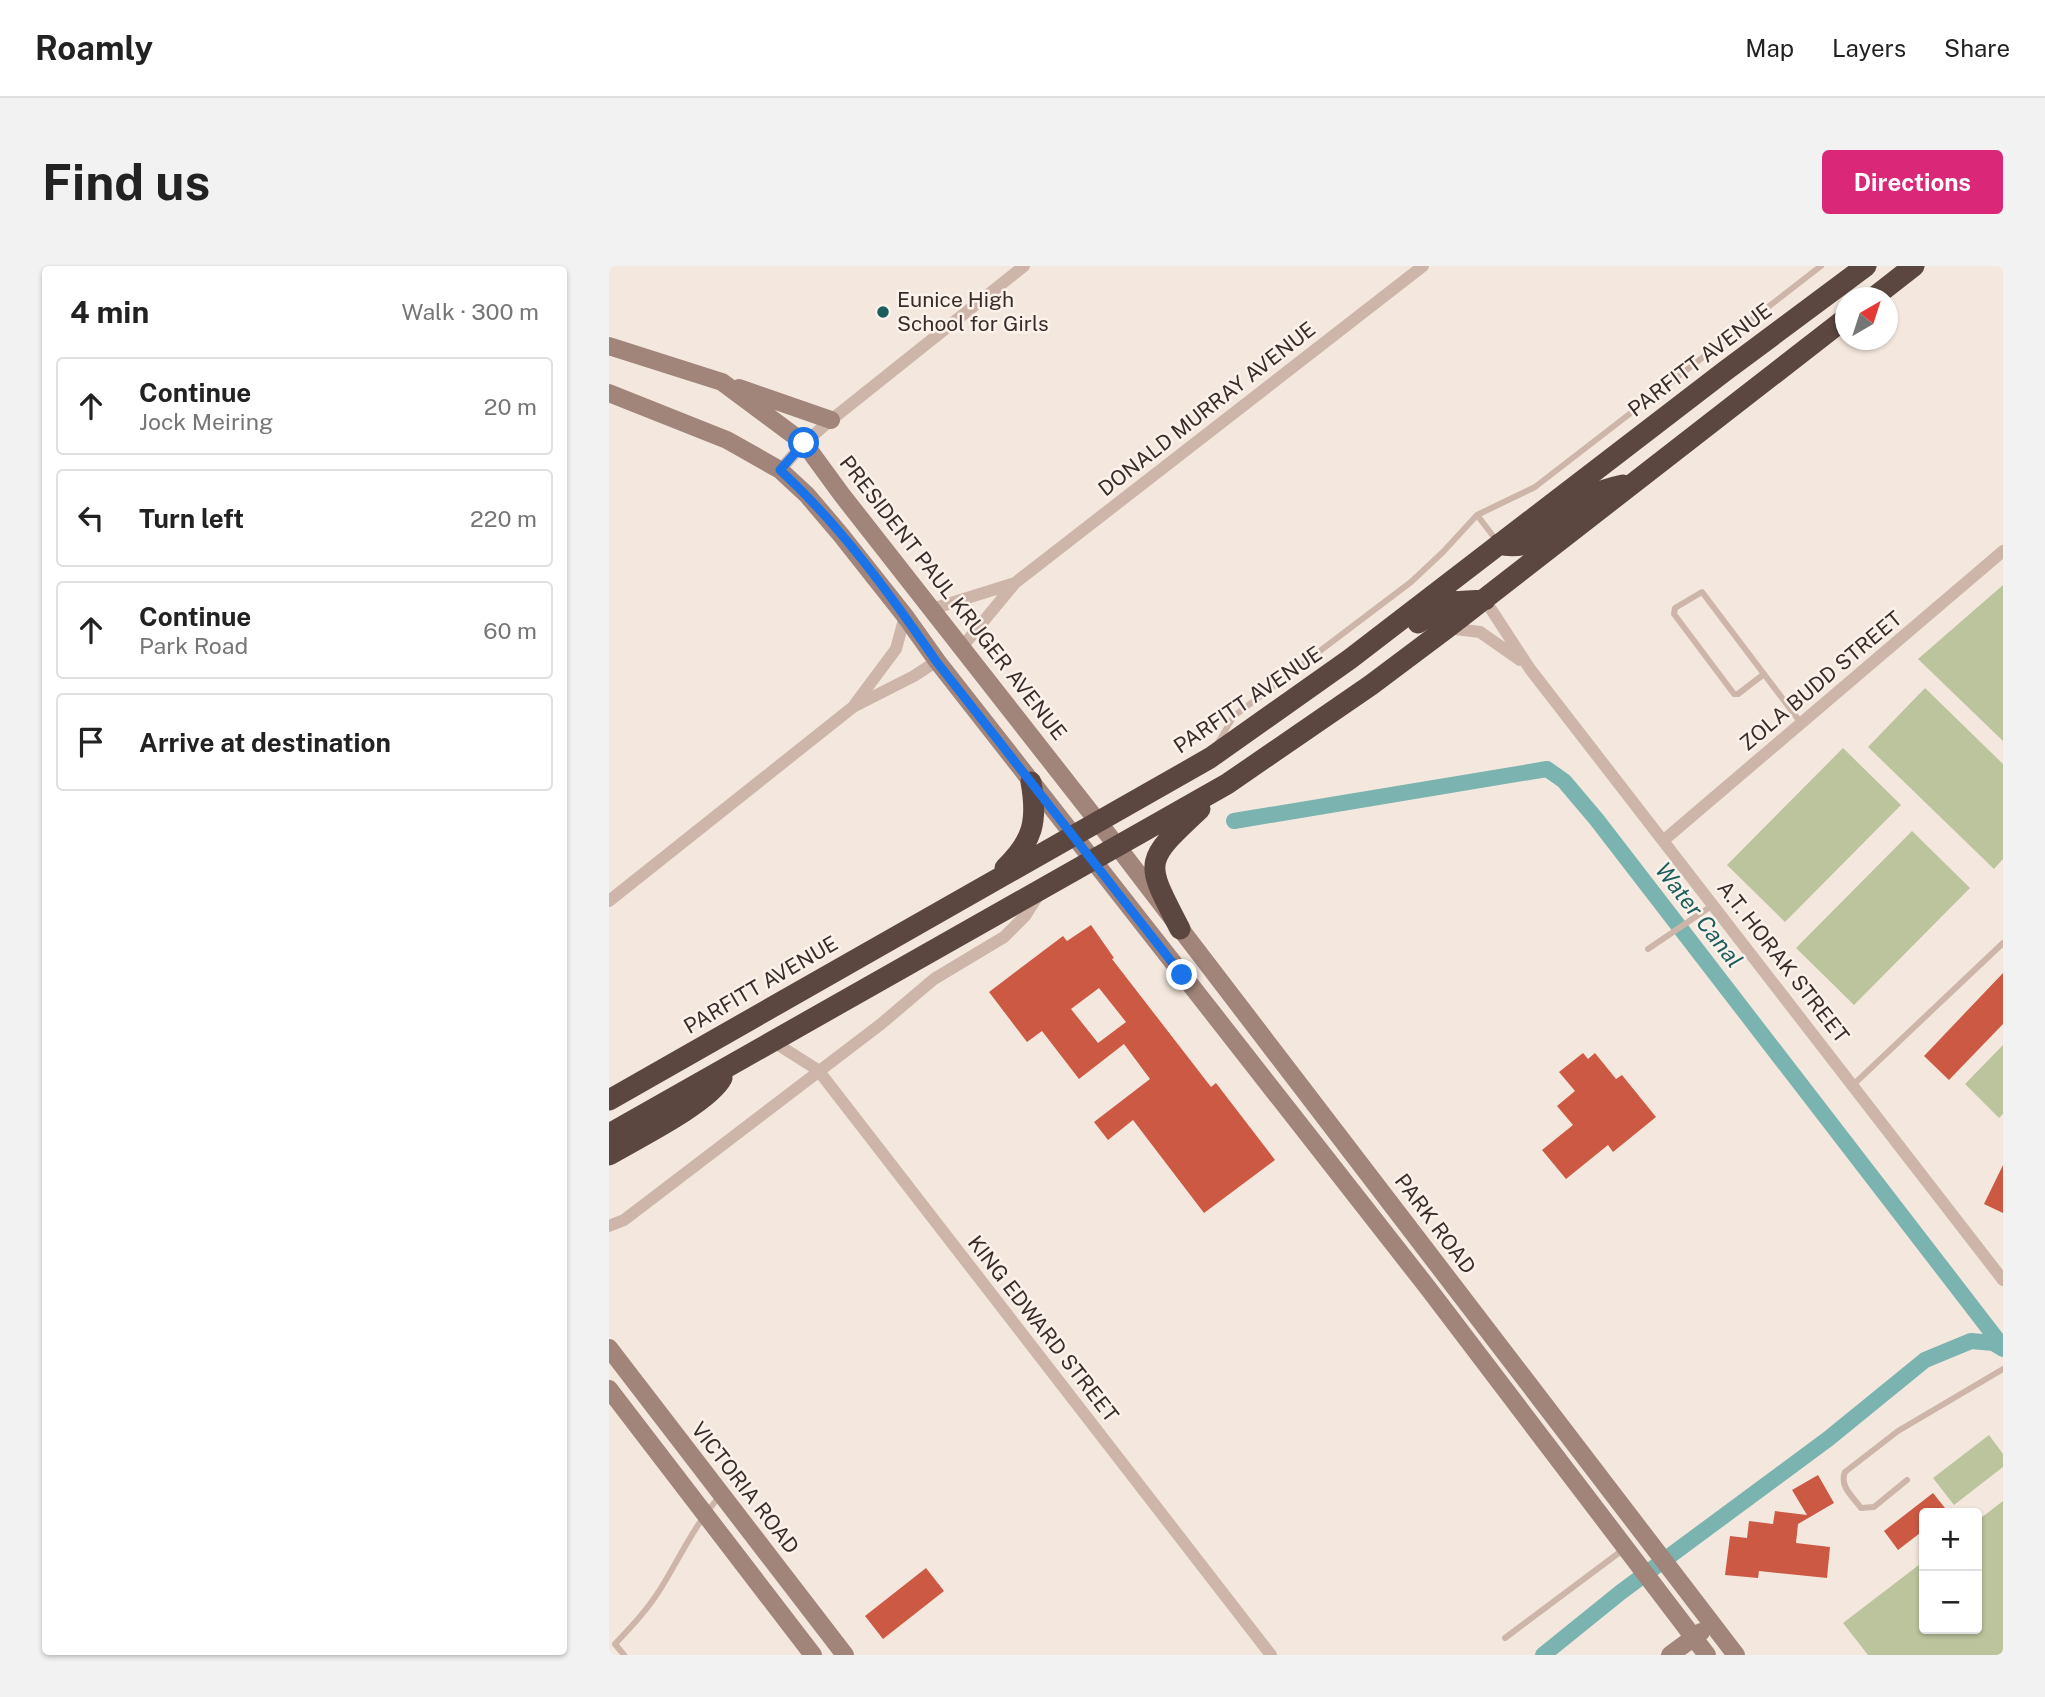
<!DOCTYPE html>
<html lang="en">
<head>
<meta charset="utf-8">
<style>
  :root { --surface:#fff; --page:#f2f2f2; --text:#222; --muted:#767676; --line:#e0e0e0; --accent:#db2777 }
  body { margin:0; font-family:"Public Sans",sans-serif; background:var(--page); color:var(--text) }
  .controls { position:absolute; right:21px; bottom:21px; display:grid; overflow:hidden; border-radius:7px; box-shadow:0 2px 5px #0004 }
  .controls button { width:63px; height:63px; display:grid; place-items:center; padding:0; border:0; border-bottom:2px solid var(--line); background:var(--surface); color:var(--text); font:35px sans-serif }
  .compass { position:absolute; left:1226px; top:21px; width:63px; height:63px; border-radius:50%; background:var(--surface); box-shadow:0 2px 5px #0004; rotate:39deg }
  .stop { position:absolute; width:21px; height:21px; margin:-16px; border:5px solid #1a73e8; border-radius:50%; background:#fff }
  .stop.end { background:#1a73e8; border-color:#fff; box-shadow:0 2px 7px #0008 }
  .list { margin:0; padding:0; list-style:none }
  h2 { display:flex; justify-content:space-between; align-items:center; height:91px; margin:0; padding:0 28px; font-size:30px }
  h2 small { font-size:23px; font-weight:400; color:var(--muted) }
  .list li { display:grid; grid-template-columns:46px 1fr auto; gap:21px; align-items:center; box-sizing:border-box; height:98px; margin:0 14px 14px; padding:0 14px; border:2px solid var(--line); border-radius:7px }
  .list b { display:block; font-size:26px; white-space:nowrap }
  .list p { margin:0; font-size:23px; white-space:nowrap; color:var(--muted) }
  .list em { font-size:23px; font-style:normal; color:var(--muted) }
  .icon { flex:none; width:38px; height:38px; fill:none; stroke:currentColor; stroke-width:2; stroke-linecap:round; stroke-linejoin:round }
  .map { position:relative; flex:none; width:1394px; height:1389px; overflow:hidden; border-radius:7px }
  header { display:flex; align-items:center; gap:42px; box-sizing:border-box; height:98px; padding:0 35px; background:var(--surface); border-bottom:2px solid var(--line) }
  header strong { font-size:33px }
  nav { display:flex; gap:38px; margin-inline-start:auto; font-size:24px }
  .intro { display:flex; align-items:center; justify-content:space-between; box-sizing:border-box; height:168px; padding:0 42px }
  h1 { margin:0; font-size:49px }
  .button { padding:18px 32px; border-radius:7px; background:var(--accent); color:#fff; font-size:24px; font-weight:700 }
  main { display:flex; gap:42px; padding:0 42px }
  aside { flex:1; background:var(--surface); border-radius:7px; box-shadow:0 2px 5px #0004 }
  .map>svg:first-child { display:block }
</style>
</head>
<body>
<header>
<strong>Roamly</strong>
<nav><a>Map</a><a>Layers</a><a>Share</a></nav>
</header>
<div class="intro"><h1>Find us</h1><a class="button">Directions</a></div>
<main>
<aside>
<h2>4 min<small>Walk · 300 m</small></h2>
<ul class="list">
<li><svg class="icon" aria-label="ahead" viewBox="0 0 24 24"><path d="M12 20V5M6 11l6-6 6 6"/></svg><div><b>Continue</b><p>Jock Meiring</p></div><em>20 m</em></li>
<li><svg class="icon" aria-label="left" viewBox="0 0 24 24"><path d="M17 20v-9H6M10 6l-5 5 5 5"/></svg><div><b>Turn left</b></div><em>220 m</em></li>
<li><svg class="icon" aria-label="ahead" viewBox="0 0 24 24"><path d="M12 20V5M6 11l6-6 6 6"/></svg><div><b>Continue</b><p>Park Road</p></div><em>60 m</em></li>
<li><svg class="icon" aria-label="arrive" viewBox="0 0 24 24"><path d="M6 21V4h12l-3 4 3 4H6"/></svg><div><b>Arrive at destination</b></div></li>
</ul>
</aside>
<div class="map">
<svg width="1394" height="1389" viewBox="0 0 1394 1389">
  <rect width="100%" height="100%" fill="#f4e8de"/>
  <path fill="#bbc49d" d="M1394,319V475L1309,393Z
    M1316,422L1394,498V593L1385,603L1259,481Z
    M1234,482L1292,539L1176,656L1118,599Z
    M1303,565L1361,622L1245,739L1187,682Z
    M1394,779V848L1390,852L1356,818Z
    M1380,1169L1394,1188V1201L1345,1239L1324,1212Z
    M1394,1235V1389H1259L1234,1357L1315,1295V1363H1368V1255Z"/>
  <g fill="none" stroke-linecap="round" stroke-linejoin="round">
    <path stroke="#7bb3b0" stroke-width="16" d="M625,555L938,503L955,515L988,554L1394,1081
      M934,1389L1012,1326L1219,1173L1316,1094L1362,1075L1384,1077L1394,1083"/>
  </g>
  <path fill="#cc5944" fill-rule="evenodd" d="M482,659L505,692L503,693L602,821L607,817L666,894L595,947L524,854L499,874L485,856L541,813L515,778L470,813L433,765L418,776L380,726L454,670L458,675ZM490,722L517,756L489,777L462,743Z
    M1394,707V758L1340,814L1315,790Z
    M974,787L979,793L986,787L1007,813L1013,809L1047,851L1004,886L999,879L957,913L933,884L964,859L948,840L966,825L950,806Z
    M1394,899V947L1375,938Z
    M1209,1209L1225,1237L1189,1258L1187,1277L1221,1281L1218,1312L1150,1305L1149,1312L1116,1309L1121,1270L1138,1272L1140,1255L1164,1258L1166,1245L1198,1249L1183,1224Z
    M1324,1227L1340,1247H1315V1264L1289,1284L1275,1265Z
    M317,1302L335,1325L274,1373L256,1350Z"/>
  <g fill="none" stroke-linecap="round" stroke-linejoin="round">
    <path stroke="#cdb6a9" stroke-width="6" d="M868,249L888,275
      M1155,408L1129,428H1125L1065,348L1066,342L1093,326L1192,457
      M608,478L625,450L802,316L834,286L868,249L926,221L1212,0
      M1039,683L1104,639
      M1244,819L1394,677
      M1298,1214L1265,1241L1252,1242C1244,1231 1230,1220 1236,1206L1289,1165L1394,1103
      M896,1372L1015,1283
      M15,1389L6,1378C23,1360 39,1343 52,1322C71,1291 86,1258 111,1230"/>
    <path stroke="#cdb6a9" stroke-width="12" d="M171,204L195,177L222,154L415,0
      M876,334L921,403L1394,1014
      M323,343L406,317
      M838,362L871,366L911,394
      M354,380L406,317L814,0
      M246,438L287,383L296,350
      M1055,574L1394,285
      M0,635L244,441L305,410L328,395
      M163,775L209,804L662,1389
      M0,960L15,954L272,758L325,713L395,671L416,650L430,628"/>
    <path stroke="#a1857a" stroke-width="18" d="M0,80L113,116L195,177L233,229L508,580L1127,1389
      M130,122L222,154
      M0,127L118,174L171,204L198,229L232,269L296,350L328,395L819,1022L1098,1389
      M0,1082L236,1389
      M0,1123L204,1389
      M1061,1389L1092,1366"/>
    <path stroke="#5b4640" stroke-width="21" d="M1264,32L1305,0
      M890,278C929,289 954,249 983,230C992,224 1004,221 1014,219
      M809,357L841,336L876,334
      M396,602C424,575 429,555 422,516
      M571,663C536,595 533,597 591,543
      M0,834L601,492L741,393L1116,105L1257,0
      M0,868L618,518L762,419L838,362L1237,52
      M0,889C27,873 100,837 113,812"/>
  </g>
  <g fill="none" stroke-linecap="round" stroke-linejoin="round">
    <path stroke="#1a73e8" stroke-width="9" d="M195,177L171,204C231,259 281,328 327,395L573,709"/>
  </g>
  <circle fill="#1c5e5d" stroke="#fbf2eb" stroke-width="2.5" cx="274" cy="46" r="7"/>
  <g text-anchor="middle" stroke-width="5" stroke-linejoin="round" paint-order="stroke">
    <g font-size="21" fill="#3a2d29" stroke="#fbf2eb" text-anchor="start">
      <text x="288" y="41">Eunice High<tspan x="288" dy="24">School for Girls</tspan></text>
    </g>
    <g font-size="21" fill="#3a2d29" stroke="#fbf2eb">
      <text transform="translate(1091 94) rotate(-37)" y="7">PARFITT AVENUE</text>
      <text transform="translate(598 143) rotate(-38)" y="7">DONALD MURRAY AVENUE</text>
      <text transform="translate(344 332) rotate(52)" y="7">PRESIDENT PAUL KRUGER AVENUE</text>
      <text transform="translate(1212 415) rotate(-40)" y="7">ZOLA BUDD STREET</text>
      <text transform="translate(639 434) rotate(-34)" y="7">PARFITT AVENUE</text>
      <text transform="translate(1174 696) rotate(52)" y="7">A.T. HORAK STREET</text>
      <text transform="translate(152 719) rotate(-30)" y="7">PARFITT AVENUE</text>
      <text transform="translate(826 958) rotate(53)" y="7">PARK ROAD</text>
      <text transform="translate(434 1063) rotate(52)" y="7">KING EDWARD STREET</text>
      <text transform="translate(136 1222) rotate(52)" y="7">VICTORIA ROAD</text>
    </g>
    <g font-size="23" font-style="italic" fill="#1c5e5d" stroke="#fbf2eb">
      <text transform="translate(1090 649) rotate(52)" y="8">Water Canal</text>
    </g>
  </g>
</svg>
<div class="controls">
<button>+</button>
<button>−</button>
</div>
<svg class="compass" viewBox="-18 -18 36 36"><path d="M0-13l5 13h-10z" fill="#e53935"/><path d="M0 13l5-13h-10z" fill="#767676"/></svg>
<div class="stop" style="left:195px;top:177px"></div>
<div class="stop end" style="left:573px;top:709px"></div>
</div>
</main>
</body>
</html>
